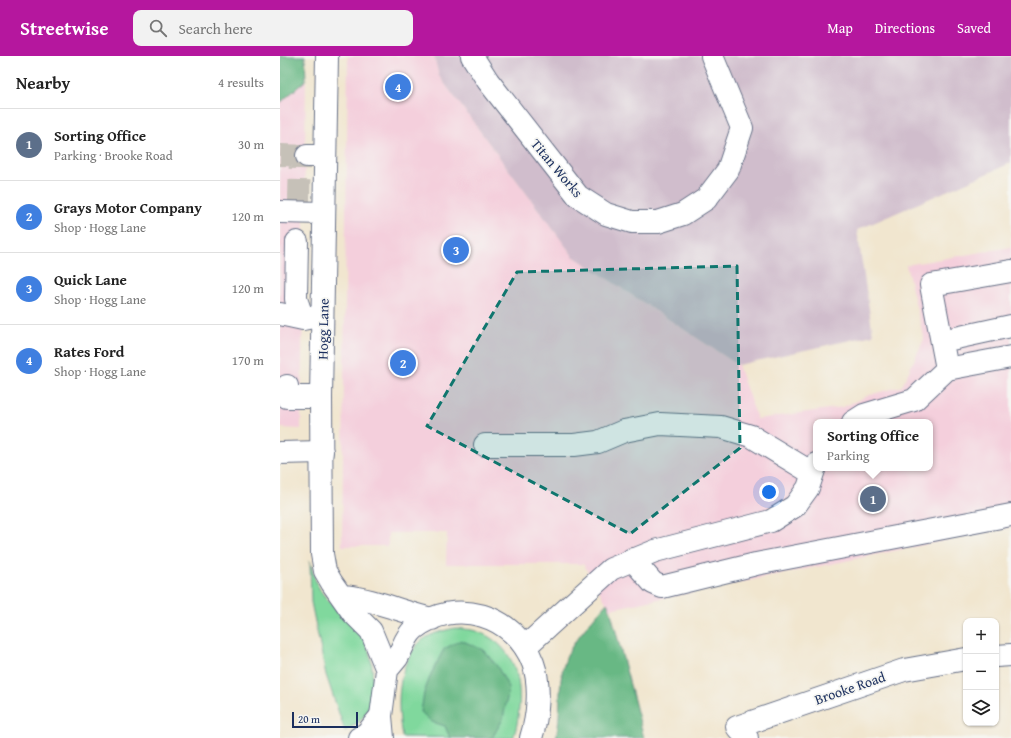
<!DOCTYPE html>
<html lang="en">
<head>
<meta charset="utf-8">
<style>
  :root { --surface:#fff; --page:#f2f2f2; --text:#222; --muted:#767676; --line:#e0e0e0; --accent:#b5179e }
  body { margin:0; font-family:"Gentium Book Plus",serif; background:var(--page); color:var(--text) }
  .controls { position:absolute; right:12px; bottom:12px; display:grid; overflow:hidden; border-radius:8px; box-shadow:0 1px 3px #0004 }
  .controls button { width:36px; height:36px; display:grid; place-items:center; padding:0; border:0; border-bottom:1px solid var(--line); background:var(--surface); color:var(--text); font:20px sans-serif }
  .scale { position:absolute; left:12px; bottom:10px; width:66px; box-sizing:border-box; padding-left:4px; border:2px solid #1b2f5e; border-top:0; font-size:11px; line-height:14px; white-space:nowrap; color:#1b2f5e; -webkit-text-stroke:3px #f6f6f2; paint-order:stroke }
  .you { position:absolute; left:489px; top:436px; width:14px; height:14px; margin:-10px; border:3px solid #fff; border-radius:50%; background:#1a73e8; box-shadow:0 0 0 6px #1a73e833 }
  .badge { display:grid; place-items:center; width:26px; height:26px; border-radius:50%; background:var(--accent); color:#fff; font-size:13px; font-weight:700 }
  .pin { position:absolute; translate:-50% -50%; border:2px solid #fff; box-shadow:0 1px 4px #0006 }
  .popup { position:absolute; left:533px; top:363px; width:120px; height:52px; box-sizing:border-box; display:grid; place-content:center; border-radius:8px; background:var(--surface); filter:drop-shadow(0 1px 3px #0005); font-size:13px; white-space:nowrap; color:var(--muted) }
  .popup b { font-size:15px; color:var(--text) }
  .popup::after { content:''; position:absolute; left:50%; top:100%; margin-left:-8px; border:8px solid transparent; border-top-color:var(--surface) }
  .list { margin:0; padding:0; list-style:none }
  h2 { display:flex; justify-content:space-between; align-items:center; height:52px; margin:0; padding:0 16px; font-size:17px }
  h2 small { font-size:13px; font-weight:400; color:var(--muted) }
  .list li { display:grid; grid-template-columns:26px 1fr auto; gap:12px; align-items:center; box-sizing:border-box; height:72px; padding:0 16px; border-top:1px solid var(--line) }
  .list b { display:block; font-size:15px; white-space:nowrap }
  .list p { margin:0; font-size:13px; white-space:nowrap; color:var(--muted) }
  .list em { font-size:13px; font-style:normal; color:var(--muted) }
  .icon { flex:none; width:22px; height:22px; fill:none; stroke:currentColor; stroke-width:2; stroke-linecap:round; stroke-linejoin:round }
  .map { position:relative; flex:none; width:731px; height:682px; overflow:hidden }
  header { display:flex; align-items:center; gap:24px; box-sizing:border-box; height:56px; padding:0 20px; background:var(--accent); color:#fff }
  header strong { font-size:19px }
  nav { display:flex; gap:22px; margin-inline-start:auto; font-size:14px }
  .search { width:280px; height:36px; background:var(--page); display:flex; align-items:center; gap:10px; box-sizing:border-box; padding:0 14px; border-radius:8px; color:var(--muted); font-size:15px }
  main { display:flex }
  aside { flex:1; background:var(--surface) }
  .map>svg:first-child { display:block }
</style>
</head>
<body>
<header>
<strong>Streetwise</strong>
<div class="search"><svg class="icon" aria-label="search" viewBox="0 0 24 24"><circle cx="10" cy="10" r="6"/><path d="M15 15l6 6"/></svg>Search here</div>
<nav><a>Map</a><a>Directions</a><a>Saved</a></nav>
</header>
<main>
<aside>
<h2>Nearby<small>4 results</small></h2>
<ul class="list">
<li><span class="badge" style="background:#5c6f8a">1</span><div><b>Sorting Office</b><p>Parking · Brooke Road</p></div><em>30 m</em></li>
<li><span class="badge" style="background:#3f7fe0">2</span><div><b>Grays Motor Company</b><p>Shop · Hogg Lane</p></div><em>120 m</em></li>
<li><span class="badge" style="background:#3f7fe0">3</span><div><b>Quick Lane</b><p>Shop · Hogg Lane</p></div><em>120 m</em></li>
<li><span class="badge" style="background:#3f7fe0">4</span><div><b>Rates Ford</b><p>Shop · Hogg Lane</p></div><em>170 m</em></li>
</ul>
</aside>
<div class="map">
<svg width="731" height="682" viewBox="0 0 731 682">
  <rect width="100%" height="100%" fill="#f6f6f2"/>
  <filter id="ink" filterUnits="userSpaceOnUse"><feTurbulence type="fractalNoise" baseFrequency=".025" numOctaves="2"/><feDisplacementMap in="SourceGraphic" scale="8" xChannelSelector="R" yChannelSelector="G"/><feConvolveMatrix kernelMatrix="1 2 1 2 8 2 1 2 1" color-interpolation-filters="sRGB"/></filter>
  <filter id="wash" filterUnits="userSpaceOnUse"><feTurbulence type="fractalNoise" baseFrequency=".012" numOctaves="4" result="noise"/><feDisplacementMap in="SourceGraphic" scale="16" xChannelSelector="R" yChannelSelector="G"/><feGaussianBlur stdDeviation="0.9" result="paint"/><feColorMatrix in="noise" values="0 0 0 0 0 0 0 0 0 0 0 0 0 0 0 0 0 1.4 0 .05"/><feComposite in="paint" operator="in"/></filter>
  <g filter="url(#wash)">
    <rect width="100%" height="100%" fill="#f1e6cf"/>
    <path fill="#f4cfdc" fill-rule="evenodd" d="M68,0H154L159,20L293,200L458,309L477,363L563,351L589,339L622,330L644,283L626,209L731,191V471L330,553L303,508H166L167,477H108V490H62ZM536,366H650V412H536Z
      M26,24L21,373L0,372V47Z"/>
    <path fill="#d0bdcc" d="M154,0H731V107L577,174L593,279L458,309L293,200L159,20Z"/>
    <path fill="#80d89d" stroke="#4e847e" d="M30,505C33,516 35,527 42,537C51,549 65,558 74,569C91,588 94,610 92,635C89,657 84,664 65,675L46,619L31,546Z
      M175,572C182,573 190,573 196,575C231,587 242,618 239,652C238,662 237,672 233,682L122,681C117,651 116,612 138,588C147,578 162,575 175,572Z"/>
    <path fill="#68b884" stroke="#427471" d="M0,0H25L26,24L0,47Z
      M327,547L330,553L364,682H276C282,658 277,627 285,605C291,586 314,562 327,547Z
      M181,584L203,594L217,610L229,632L223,663L212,682H170L165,670L152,666L141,656L144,637L151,618L164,593Z"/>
  </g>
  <g filter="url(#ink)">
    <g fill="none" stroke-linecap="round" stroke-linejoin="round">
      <path stroke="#c6c1b8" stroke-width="22" stroke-dasharray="22 11" stroke-linecap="butt" d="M0,99L27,100
        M19,146L20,100"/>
      <defs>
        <path id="minor" d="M192,0L208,25L298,140L326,158L352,166H378L403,158L426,143L448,114L462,72L432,0
          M27,100H45
          M0,156L44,157
          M17,186L16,243L23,263
          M0,258L23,263L34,261
          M662,285L731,270
          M667,313L651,229L731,215
          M7,330V341H41
          M573,366L584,359L634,344L667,313L731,301
          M205,389H294L318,386L344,375L380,368L441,371L471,380L532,417
          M0,397L42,396
          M352,503L373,527L382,531L476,508L731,459
          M245,591L331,513L375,495L491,465L515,450L528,432L536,408
          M716,600L731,599
          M79,682L87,677L101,660
          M467,682L457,671L624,614L686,603"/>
        <path id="major" d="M47,0L41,341L42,498L45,515L52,527L73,557L91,575L107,614L101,660L103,682
          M63,540C94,543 122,556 152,563
          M107,614C110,610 114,606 117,602C123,592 125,581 134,573C175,540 235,559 253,607C261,629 258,660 251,682"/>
      </defs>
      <use href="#minor" stroke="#666f86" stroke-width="24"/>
      <use href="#major" stroke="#666f86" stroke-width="24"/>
      <use href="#minor" stroke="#fff" stroke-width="22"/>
      <use href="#major" stroke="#fff" stroke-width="22"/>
    </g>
  </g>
  <path fill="#0f766e" fill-opacity="0.2" stroke="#0f766e" stroke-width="3" stroke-dasharray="8 5" stroke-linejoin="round" d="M457,210L460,392L350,478L147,370L237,216Z"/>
  <g text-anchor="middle" stroke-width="3.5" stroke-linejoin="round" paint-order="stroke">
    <g font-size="14" fill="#1b2f5e" stroke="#f6f6f2">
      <text transform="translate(277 112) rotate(50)" y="5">Titan Works</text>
      <text transform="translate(43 273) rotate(-89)" y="5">Hogg Lane</text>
      <text transform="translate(570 632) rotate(-19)" y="5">Brooke Road</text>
    </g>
  </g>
</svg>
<div class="controls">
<button>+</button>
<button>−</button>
<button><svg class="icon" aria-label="layers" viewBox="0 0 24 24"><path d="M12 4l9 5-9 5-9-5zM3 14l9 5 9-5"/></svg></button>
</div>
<div class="scale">20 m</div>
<div class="you"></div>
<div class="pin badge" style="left:593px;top:443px;background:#5c6f8a">1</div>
<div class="popup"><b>Sorting Office</b>Parking</div>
<div class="pin badge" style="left:123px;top:307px;background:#3f7fe0">2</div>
<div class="pin badge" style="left:176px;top:194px;background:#3f7fe0">3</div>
<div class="pin badge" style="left:118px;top:31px;background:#3f7fe0">4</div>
</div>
</main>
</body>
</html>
